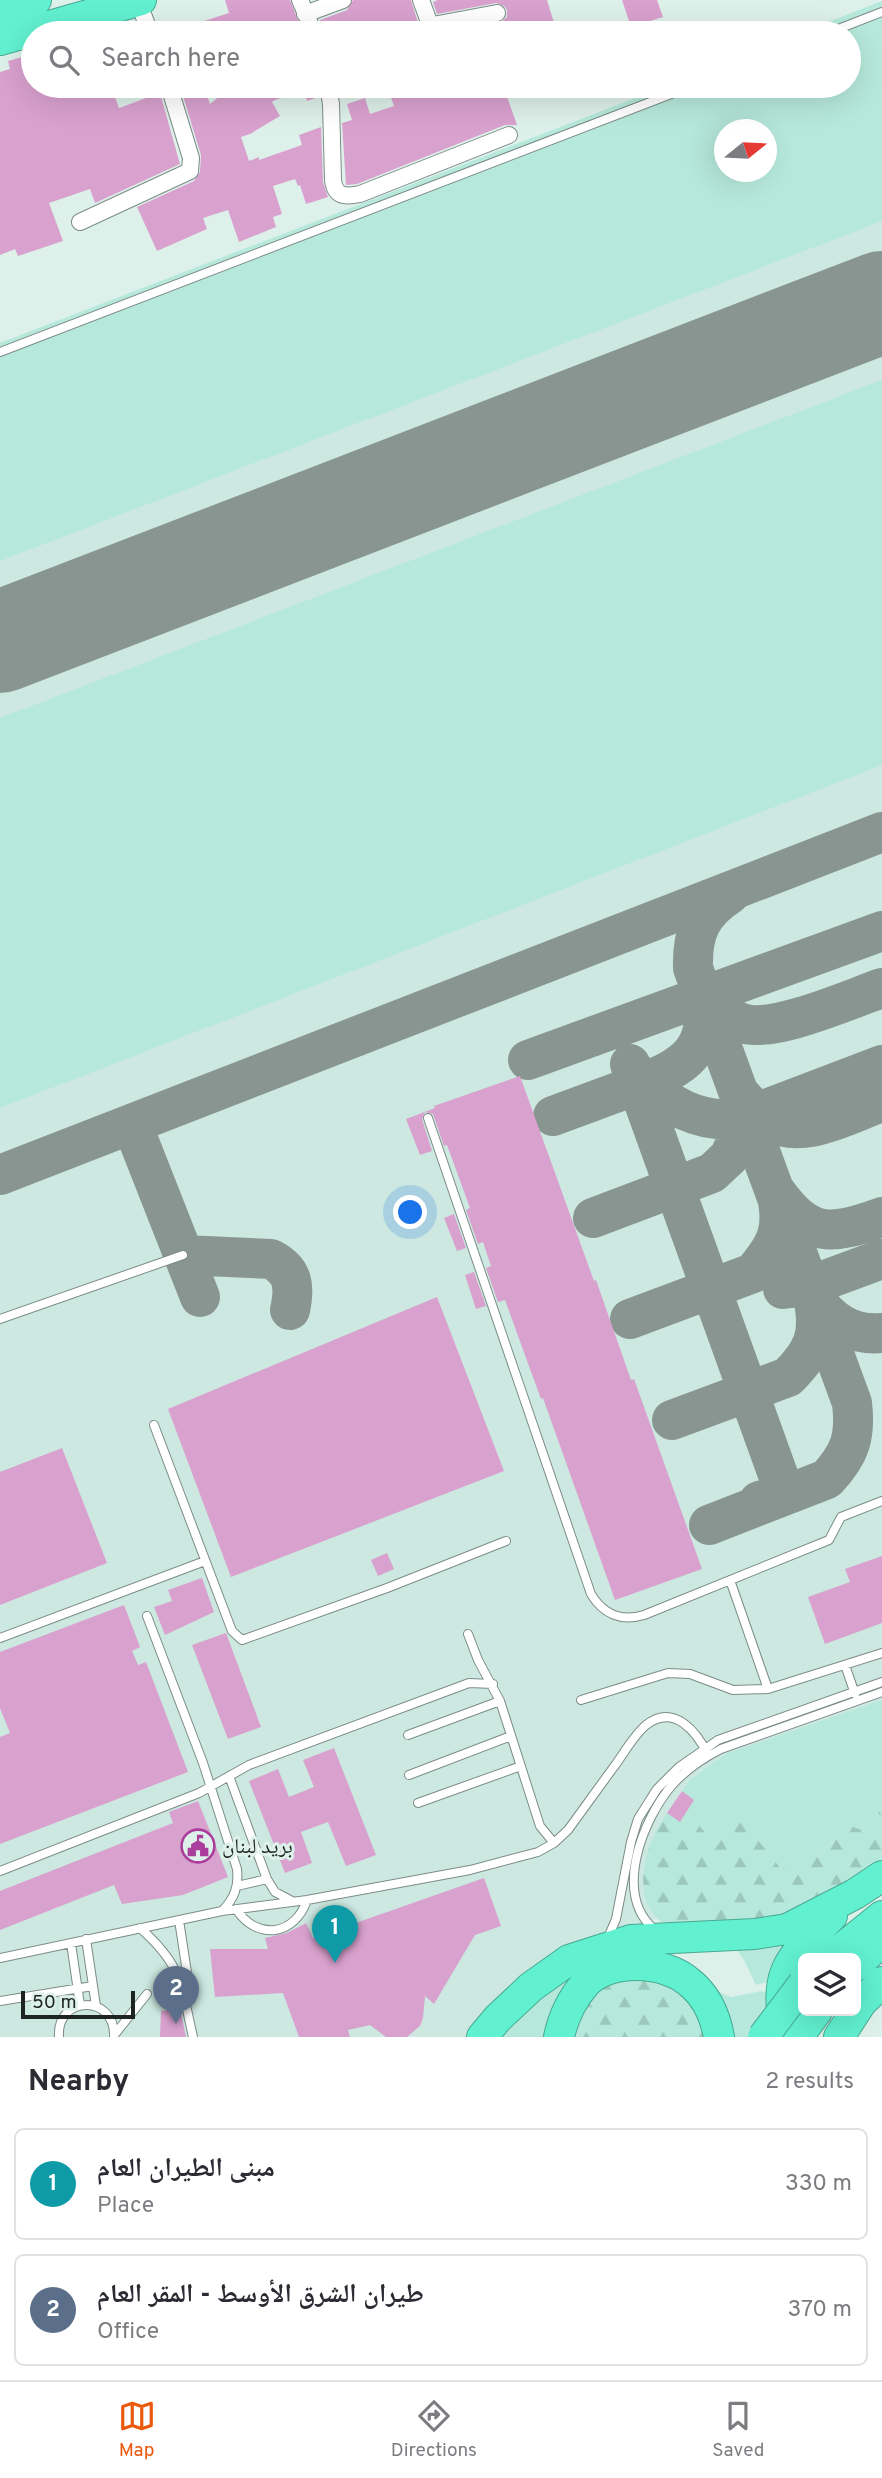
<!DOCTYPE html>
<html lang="en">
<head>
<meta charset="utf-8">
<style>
  :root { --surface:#fff; --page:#f7f7f7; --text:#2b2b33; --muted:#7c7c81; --line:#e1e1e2; --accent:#ea580c }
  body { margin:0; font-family:Overpass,"Noto Naskh Arabic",sans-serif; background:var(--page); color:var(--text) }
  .controls { position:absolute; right:21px; bottom:21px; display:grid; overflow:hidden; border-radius:10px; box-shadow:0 7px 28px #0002 }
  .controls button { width:63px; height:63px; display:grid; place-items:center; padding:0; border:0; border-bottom:2px solid var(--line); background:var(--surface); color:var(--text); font:35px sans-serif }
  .compass { position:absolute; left:714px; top:119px; width:63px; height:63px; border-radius:50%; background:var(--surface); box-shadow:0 7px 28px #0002; rotate:72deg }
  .scale { position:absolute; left:21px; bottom:18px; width:114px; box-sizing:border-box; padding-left:7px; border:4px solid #1d2422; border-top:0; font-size:19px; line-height:24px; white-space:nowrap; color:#1d2422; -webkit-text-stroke:5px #def0ea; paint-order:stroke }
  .you { position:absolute; left:411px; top:1213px; width:24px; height:24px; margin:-18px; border:5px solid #fff; border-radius:50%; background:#1a73e8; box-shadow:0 0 0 10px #1a73e833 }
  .badge { display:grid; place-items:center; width:46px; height:46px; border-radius:50%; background:var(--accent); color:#fff; font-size:23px; font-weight:700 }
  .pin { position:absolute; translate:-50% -58px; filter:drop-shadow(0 2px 4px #0008) }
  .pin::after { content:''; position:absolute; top:37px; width:24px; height:21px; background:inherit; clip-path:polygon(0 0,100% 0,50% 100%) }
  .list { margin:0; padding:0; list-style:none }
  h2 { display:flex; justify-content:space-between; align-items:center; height:91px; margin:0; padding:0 28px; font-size:30px }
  h2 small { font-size:23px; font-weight:400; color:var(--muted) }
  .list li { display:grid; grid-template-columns:46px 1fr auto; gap:21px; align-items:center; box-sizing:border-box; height:112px; margin:0 14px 14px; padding:0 14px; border:2px solid var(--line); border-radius:10px }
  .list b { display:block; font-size:26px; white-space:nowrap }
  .list p { margin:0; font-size:23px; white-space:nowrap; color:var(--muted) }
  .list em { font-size:23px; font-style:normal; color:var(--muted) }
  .icon { flex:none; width:38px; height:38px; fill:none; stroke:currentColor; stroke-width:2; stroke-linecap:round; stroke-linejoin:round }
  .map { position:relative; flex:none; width:882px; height:2037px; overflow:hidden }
  .search { position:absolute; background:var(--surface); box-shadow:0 7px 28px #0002; left:21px; right:21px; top:21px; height:77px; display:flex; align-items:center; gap:18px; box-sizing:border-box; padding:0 24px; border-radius:38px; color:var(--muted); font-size:26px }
  .sheet { height:343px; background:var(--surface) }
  nav { display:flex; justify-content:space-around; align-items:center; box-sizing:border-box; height:98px; border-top:2px solid var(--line); background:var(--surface); font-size:19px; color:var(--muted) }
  nav a { display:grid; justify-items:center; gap:4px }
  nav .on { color:var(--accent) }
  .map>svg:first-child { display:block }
</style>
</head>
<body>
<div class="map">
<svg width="882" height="2037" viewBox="0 0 882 2037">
  <defs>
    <pattern id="forest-firs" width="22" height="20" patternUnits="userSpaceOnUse" patternTransform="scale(1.75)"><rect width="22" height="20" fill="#b6e9db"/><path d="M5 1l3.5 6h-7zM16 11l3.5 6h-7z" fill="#9cc8bc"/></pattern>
  </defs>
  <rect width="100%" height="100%" fill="#def0ea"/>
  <path fill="#cce8e0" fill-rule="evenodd" d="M882,1V1861L665,1924L657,1919L620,1930L493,2037H0V343L667,86H849V33H801ZM724,130H766V172H724Z"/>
  <path fill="#b6e9db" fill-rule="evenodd" d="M882,1V221L0,561V343L667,86H849V33H801ZM724,130H766V172H724Z
    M882,380V765L0,1108V718Z
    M882,1700V1799L874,1834L834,1840L818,1855L802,1852L781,1869L746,1825L735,1823L718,1847L696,1822H680L694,1800L682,1791L690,1780L726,1754Z
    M795,1933L770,1981L756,1985L744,1960L728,1938Z
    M586,1960L548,2037H493Z
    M709,1988L731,1997L762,1991L778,1997L754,2037H732Z"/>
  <path fill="url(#forest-firs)" d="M882,1799V1861L855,1882L777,1921L665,1924C627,1900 646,1843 667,1813L680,1822H696L717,1846L735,1822L746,1825L781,1869L802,1852L819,1855L850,1826L874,1834Z
    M627,1979C674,1982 692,1992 708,2037H567L569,2025L600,1988Z"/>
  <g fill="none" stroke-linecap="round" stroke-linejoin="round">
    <path stroke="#889590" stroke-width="40" d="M866,308L882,303
      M528,1060L882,931
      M630,1064L785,1494L759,1501
      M634,1070C662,1104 703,1128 748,1116L882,1065
      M553,1116C577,1107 602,1098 626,1089C675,1071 712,1058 703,996C716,1008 726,1018 742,1023C772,1034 850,999 882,988
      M132,1124L200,1297
      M0,1175L882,832
      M593,1218L712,1173L729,1157L739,1137L743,1117L740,1094C748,1103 757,1114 767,1120C802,1142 848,1114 882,1102
      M183,1255L271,1259C294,1271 295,1287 290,1310
      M783,1289L809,1286L882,1259
      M630,1319L753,1273C777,1245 785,1229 776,1192C809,1239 832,1235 882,1217
      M672,1420L788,1377C814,1351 821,1334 813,1297C831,1321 851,1336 882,1333
      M709,1525L827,1479C850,1454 856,1437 852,1403L693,968C692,934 700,913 730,894"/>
    <path stroke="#889590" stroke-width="102" d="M0,642L882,302"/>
  </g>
  <path fill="#d9a1ce" d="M225,0H290L303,33H174L173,31L229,13Z
    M353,0H411L419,26L426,33H324L320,20L347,10Z
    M438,0H547L556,29L552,30L553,33H446L500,23L507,17V10L504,6L496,3L437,14L433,2Z
    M622,0H657L663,17L631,27Z
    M33,54V86H111L119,108L160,93L180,164L95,203L90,189L49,203L63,241L18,256L15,249L0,255V72L10,69L8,61Z
    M180,86H204L210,104L232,86H318L319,97L307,101L304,90L275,100L272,102L280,116L250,134L241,137L249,161L259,157V160L302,145L299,135L321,127L323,182L328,197L306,204L300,185L298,186L295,179L273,186L282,214L273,217L276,227L239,242L228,210L203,218L207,229L157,251L137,207L194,181L200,172L201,155Z
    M387,86H476L477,92L480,91L481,95L504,88L517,125H505L357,184L346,185L342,123L352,120L347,104L365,98L370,114L394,106Z
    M520,1076L594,1281L596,1280L631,1380L634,1379L702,1569L615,1600L543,1398L541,1399L505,1300L498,1302L486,1268L491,1266L483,1242L478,1244L466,1210L470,1208L447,1145L444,1146L433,1114L425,1112L422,1119L432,1151L420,1155L406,1119L435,1108L434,1106Z
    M454,1214L466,1248L457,1251L444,1218Z
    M474,1272L486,1306L476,1309L465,1275Z
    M437,1297L504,1471L231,1577L168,1409Z
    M62,1448L107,1563L0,1605V1472Z
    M387,1553L394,1569L378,1576L371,1560Z
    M882,1556V1623L825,1644L808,1597L850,1582L845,1569Z
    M202,1578L214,1612L165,1635L154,1607L172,1601L168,1590Z
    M124,1605L140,1647L132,1651L138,1665L146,1662L188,1772L0,1844V1737L10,1733L0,1708V1652Z
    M226,1633L261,1727L228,1739L192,1645Z
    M334,1748L376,1855L346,1866L328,1822L301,1832L312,1863L285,1873L249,1781L278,1769L289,1797L314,1787L303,1760Z
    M682,1791L694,1800L680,1822L667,1813Z
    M198,1801L228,1877L183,1895L122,1904L114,1885L0,1930V1891L173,1823L169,1812Z
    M484,1878L501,1926L475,1935L434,2004L425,1996L423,2018L420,2026L407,2037H386L370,2025L348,2030L350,2037H299L283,1993L215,1997L210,1949H268L265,1938L287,1933L306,1923L313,1938Z
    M180,2008L186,2037H160L161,2011Z"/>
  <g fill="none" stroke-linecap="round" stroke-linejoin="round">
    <defs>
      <path id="lane" d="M828,33L882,12
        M0,352L692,86
        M428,1118L591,1594C603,1614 621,1622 644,1615L829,1540L841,1517L882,1501
        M0,1319L183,1255
        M154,1425L232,1631L242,1640L387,1588L506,1541
        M730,1580L768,1689
        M147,1616L203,1763L237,1869C239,1887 234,1899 222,1911
        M468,1634L478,1660L500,1701L540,1826L554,1843
        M0,1638L205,1561
        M845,1665L855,1694
        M581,1700L668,1673L690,1674L733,1690L768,1689L882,1653
        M408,1735L500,1701
        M409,1775L511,1736
        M229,1776L267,1879L275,1892L292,1901
        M418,1803L521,1766
        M0,1871L199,1793L249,1765L469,1683L493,1684
        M237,1886L267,1879
        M236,1909C257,1941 295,1936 307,1900
        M179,1920L191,1999
        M140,1928C183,1966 181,1985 193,2037
        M655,1930C612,1895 643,1818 673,1784C687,1769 703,1758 721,1749L882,1692
        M86,1939L96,2006
        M607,1940L616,1919L631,1842L638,1819L657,1789L679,1767L718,1740L882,1682
        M71,1943L80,2005
        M0,1958L222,1911L307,1900L470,1870L538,1852L554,1843L568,1830C583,1809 598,1789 613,1768C623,1755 633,1736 646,1725C674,1703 697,1732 708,1755
        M0,2001L93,1986
        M115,2034L147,1994
        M59,2037C56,1995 116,1994 114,2037"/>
      <path id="street" d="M300,0L314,33
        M421,0L429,22L433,25L497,13
        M138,1L150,33
        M305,14L343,0
        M328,86L331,104L333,180C335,197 345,197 360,194L509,135
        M80,222L190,171L191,158L169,86"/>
      <path id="highway" d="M0,10L36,0
        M0,40L141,0
        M830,1958L882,1916
        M856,1966L882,1941
        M482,2037L497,2019L531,1987L569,1960L631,1940L755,1934L787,1929L855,1894L882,1876
        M559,2037C563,2018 572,1999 585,1984C608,1958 664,1960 689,1982C707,1996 715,2015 719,2037
        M786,2037C773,1971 787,1961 832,1916
        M798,2037L817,2011
        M839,2037L861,2003L882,1982"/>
    </defs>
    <use href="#lane" stroke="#7c8c87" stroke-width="10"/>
    <use href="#street" stroke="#7c8c87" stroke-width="18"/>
    <use href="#highway" stroke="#49a993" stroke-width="32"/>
    <use href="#lane" stroke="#fff" stroke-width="8"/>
    <use href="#street" stroke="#fff" stroke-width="16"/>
    <use href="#highway" stroke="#61f0d0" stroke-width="30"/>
    <defs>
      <path id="highway-bridge" d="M763,2037L803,1984"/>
    </defs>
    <use href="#highway-bridge" stroke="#49a993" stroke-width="32" stroke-linecap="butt"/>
    <use href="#highway-bridge" stroke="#61f0d0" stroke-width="30"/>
  </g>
  <defs>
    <symbol id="civic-ring" viewBox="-11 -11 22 22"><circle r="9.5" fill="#def0ea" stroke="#ab3d9c" stroke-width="1.5"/><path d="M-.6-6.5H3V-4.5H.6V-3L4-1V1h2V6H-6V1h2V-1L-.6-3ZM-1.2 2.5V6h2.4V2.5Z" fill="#ab3d9c"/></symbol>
  </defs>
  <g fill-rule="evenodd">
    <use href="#civic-ring" x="179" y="1827" width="38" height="38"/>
  </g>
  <g text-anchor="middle" stroke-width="6" stroke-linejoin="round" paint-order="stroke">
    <g font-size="21" fill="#1d2422" stroke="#def0ea" text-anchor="start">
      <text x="222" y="1853">بريد لبنان</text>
    </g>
  </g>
</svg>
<div class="controls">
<button><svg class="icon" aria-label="layers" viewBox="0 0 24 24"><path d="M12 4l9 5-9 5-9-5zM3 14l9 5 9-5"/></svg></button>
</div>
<svg class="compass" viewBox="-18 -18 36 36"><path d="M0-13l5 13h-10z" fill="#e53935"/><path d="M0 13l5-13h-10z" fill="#7c7c81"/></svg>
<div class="scale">50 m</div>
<div class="you"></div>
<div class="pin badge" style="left:335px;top:1963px;background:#0f9aa8">1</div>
<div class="pin badge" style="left:176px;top:2024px;background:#5c6f8a">2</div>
<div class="search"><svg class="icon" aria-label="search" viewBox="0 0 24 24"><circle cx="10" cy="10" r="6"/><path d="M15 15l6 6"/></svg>Search here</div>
</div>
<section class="sheet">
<h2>Nearby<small>2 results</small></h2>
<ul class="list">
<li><span class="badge" style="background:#0f9aa8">1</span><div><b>مبنى الطيران العام</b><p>Place</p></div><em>330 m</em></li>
<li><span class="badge" style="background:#5c6f8a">2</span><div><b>طيران الشرق الأوسط - المقر العام</b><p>Office</p></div><em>370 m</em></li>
</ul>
</section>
<nav>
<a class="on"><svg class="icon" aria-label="map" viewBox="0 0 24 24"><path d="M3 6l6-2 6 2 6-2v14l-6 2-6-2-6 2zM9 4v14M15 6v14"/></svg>Map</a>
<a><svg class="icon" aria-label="directions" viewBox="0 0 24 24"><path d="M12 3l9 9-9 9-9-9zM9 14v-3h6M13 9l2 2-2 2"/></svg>Directions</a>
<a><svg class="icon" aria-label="saved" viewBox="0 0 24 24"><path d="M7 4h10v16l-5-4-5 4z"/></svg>Saved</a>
</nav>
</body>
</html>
